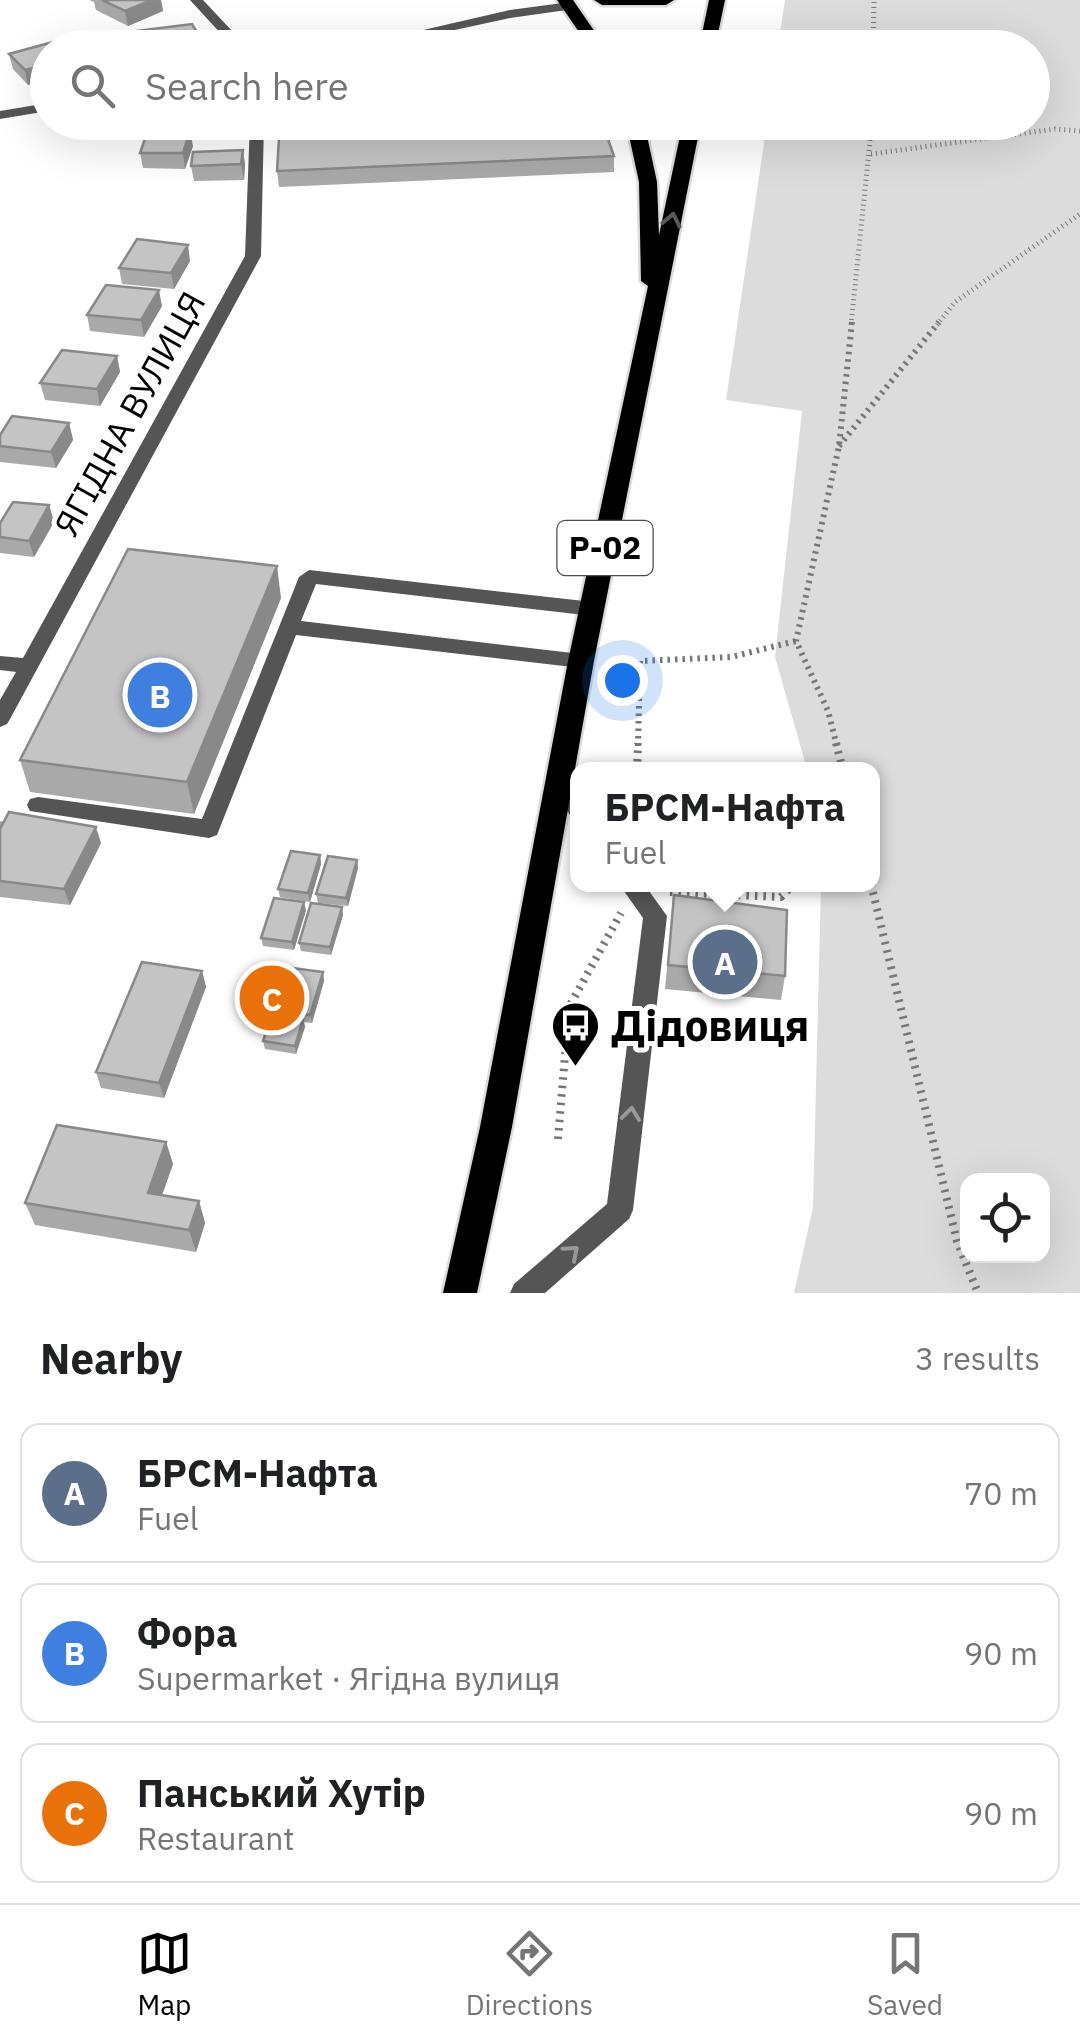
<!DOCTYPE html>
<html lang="en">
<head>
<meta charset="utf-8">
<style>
  :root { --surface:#fff; --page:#f2f2f2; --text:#202124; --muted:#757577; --line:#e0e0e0; --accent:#000 }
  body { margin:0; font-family:"IBM Plex Sans",sans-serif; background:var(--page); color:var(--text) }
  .controls { position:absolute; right:30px; bottom:30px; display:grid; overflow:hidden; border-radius:20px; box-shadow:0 10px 40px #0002 }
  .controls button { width:90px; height:90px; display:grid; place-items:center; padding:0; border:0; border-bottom:2px solid var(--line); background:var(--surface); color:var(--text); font:50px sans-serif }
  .you { position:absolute; left:622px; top:680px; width:35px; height:35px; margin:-25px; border:8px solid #fff; border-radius:50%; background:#1a73e8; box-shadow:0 0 0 15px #1a73e833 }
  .badge { display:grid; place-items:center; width:65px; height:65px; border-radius:50%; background:var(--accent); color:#fff; font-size:32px; font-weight:700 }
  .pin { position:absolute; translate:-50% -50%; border:5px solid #fff; box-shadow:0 2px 10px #0006 }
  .popup { position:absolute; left:570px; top:762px; width:310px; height:130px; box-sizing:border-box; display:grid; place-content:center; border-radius:20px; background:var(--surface); filter:drop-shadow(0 2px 8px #0005); font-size:32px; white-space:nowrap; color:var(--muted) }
  .popup b { font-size:38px; color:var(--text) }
  .popup::after { content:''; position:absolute; left:50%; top:100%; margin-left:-20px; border:20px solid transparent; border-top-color:var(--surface) }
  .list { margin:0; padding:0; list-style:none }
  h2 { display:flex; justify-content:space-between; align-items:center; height:130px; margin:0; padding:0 40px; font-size:42px }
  h2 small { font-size:32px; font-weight:400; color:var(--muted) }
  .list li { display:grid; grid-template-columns:65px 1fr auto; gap:30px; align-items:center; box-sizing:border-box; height:140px; margin:0 20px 20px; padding:0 20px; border:2px solid var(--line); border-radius:20px }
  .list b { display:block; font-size:38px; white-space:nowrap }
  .list p { margin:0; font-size:32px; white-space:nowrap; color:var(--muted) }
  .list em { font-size:32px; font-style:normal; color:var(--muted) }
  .icon { flex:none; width:55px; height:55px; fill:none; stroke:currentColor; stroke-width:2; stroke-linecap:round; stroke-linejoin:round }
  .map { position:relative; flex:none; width:1080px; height:1293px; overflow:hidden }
  .search { position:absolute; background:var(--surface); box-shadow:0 10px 40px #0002; left:30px; right:30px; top:30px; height:110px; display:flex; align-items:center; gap:25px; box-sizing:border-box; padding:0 35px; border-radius:55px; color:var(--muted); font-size:38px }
  .sheet { height:610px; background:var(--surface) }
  nav { display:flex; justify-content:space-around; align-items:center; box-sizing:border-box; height:140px; border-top:2px solid var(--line); background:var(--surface); font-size:28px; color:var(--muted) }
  nav a { display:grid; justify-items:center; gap:5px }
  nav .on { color:var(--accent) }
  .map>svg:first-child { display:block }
</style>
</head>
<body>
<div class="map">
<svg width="1080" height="1293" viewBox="0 0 1080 1293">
  <rect width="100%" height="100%" fill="#fff"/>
  <path fill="#dcdcdc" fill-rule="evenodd" d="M785,0H1080V1293H794L813,1207L821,885L872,884V770L807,769L775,657L802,411L726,400L767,123L1032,122V48L778,47ZM1042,1180V1256H968V1180Z"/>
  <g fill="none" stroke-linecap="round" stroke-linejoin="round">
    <defs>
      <path id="primary" d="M557,0H573L606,48H590Z
        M594,0H674L666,5H602Z
        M709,0H725L715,48H699Z
        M626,122H644L657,182L659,235L683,122H701L594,661L512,1127L477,1293H443L480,1127L568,661L648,286L641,281L639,182Z"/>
    </defs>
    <use href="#primary" stroke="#dbdbdb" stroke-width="5"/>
    <path stroke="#777" stroke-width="5" stroke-dasharray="1 4" stroke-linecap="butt" d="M873,48L874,0
      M871,154L1055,129L1080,131
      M851,325L872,122
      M937,325L955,302L1080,214"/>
    <path stroke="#777" stroke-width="6" stroke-dasharray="2.5 5" stroke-linecap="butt" d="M839,446L939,322
      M638,746L640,661L731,657L796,641
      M837,746L828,711L796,641L839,446L852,322"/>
    <path stroke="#777" stroke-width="8" stroke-dasharray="2.5 6" stroke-linecap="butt" d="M836,743L843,770
      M637,770L638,743
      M871,884L957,1241L978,1293
      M670,892L781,897L794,884
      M558,1139L569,1007L621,913"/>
    <path fill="#555" fill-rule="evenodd" d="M309,570L593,602L603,609L593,616L316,584L301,621L581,654L591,661L581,668L296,635L217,835L209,838L30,811L27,805L30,799L38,797L202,819L299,577Z
      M559,774C579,780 578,800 578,817L570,815L548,782L551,776Z
      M619,884H644L667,916L633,1210L629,1219L545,1293H510L514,1284L607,1204L643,918Z"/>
    <path fill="#555" fill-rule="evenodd" d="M190,0H203L248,48H234Z
      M570,2L574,3V9L510,18L372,48H345L510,10Z
      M48,103V111L0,119V111Z
      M250,122H264L261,256L10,719L7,724L0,727V700L16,672L0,670V656L23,658L245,256Z"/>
    <use href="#primary" fill="#000" fill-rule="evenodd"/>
  </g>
  <path fill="#a9a9a9" d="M89,0H161L163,11L128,26L96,10L94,2Z
    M48,48V80L28,85L13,69L9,54Z
    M101,122H158L159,130L193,146L185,169L143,168L140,153L146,135L104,139Z
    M243,150L245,165L244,180L194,181L191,166Z
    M614,156V172L279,187L277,171Z
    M190,261L174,289L122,284L119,268Z
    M162,306L144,337L90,331L87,315Z
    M117,356L120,372L100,406L45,400L40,383Z
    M69,423L73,440L56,468L0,462V435Z
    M49,505L54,522L34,557L0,553V523Z
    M281,598L194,814L30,792L20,760Z
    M0,821L101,843L70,905L0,897Z
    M320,855L321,864L310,902L280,897L278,889Z
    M357,860L358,868L348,906L318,903L316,894Z
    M674,895L785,976L781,1000L665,989Z
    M342,907L343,915L331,955L301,951L299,943Z
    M306,910L294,950L263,946L261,938Z
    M202,971L206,987L164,1098L101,1088L96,1072Z
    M323,972L324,981L312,1023L304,1022L305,1027L296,1054L265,1049L263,1041L280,1015L279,1011Z
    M166,1142L173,1164L162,1195L199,1201L205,1223L196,1252L35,1225L25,1203Z"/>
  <path fill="#898989" d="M152,0H161L163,11L128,26L125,11Z
    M202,41V48H164Z
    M48,64V80L28,85L25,70Z
    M190,130L193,146L185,169L183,153Z
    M243,150L245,165L244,180L241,164Z
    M188,245L190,261L174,289L171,273Z
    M159,290L162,306L144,337L141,320Z
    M117,356L120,372L100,406L97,389Z
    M69,423L73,440L56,468L51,452Z
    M49,505L54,522L34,557L29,541Z
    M277,566L281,598L194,814L187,782Z
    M96,827L101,843L70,905L64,889Z
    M320,855L321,864L310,902L308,893Z
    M357,860L358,868L348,906L346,898Z
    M304,902L306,910L294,950L292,942Z
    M342,907L343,915L331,955L330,947Z
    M202,971L206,987L164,1098L159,1083Z
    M323,972L324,981L312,1023L310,1015Z
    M303,1019L305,1027L296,1054L295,1046Z
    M166,1142L173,1164L155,1215L148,1193Z
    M199,1201L205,1223L196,1252L189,1230Z"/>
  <path fill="#c4c4c4" stroke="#898989" stroke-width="2.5" d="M102,0H152L125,11Z
    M192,24L202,41L164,48H103L100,41L129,35L128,32Z
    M53,42L58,48H48V64L25,70L9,54Z
    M280,122H602L614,156L277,171Z
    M148,130H190L183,153H140Z
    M243,150L241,164L191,166L193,152Z
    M137,239L188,245L171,273L119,268Z
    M106,285L159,290L141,320L87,315Z
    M62,350L117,356L97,389L40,383Z
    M12,416L69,423L51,452L0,446V435Z
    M13,502L49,505L29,541L0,537V523Z
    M128,549L277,566L187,782L20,760Z
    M9,812L96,827L64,889L0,881V829Z
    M291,851L320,855L308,893L278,889Z
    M328,856L357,860L346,898L316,894Z
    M674,895L787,910L785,976L668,965Z
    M274,898L304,902L292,942L261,938Z
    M311,903L342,907L330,947L299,943Z
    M142,962L202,971L159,1083L96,1072Z
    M292,968L323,972L310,1015L279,1011Z
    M272,1014L303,1019L295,1046L263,1041Z
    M57,1125L166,1142L148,1193L199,1201L189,1230L25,1203Z"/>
  <defs><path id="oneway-chevron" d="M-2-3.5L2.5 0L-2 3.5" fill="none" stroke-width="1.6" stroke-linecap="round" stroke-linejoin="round" transform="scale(2.5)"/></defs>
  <use stroke="#595959" href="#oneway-chevron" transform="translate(672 220) rotate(-78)"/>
  <g stroke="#999">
    <use href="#oneway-chevron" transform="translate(631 1114) rotate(-83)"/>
    <use href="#oneway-chevron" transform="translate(572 1252) rotate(-41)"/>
  </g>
  <defs>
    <symbol id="bus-pin" viewBox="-11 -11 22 30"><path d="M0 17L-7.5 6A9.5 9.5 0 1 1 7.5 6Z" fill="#000" stroke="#fff"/><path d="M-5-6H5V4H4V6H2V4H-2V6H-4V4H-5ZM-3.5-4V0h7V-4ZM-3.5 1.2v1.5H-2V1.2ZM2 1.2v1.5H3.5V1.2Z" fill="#fff"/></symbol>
  </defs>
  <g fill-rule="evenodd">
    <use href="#bus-pin" x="548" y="998" width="55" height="75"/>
  </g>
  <g text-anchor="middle" stroke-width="10" stroke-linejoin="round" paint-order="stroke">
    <rect fill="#fff" stroke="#4c4c4c" stroke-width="2.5" x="557.5" y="521" width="95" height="54" rx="8"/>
    <g font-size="32" font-weight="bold" fill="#000">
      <text x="605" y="559">Р-02</text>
    </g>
    <g font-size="35" fill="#000" stroke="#fff">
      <text transform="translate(130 414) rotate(-61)" y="12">ЯГІДНА ВУЛИЦЯ</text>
    </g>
    <g font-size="42" font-weight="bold" fill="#000" stroke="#fff" text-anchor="start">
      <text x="611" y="1041">Дідовиця</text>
    </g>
  </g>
</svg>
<div class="controls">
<button><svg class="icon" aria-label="locate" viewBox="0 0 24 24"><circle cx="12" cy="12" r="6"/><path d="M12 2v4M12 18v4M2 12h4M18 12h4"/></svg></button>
</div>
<div class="you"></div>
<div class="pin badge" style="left:725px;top:962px;background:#5c6f8a">A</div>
<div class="popup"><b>БРСМ-Нафта</b>Fuel</div>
<div class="pin badge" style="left:160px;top:695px;background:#3f7fe0">B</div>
<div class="pin badge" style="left:272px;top:998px;background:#e8710a">C</div>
<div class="search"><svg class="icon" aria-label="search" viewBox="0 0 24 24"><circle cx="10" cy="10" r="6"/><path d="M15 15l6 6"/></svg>Search here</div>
</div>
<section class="sheet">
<h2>Nearby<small>3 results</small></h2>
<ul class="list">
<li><span class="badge" style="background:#5c6f8a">A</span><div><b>БРСМ-Нафта</b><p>Fuel</p></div><em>70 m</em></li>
<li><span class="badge" style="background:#3f7fe0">B</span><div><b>Фора</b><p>Supermarket · Ягідна вулиця</p></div><em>90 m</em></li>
<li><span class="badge" style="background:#e8710a">C</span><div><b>Панський Хутір</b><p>Restaurant</p></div><em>90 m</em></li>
</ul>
</section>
<nav>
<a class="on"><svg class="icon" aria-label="map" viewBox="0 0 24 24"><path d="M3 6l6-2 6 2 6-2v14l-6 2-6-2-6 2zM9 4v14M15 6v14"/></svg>Map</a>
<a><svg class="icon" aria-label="directions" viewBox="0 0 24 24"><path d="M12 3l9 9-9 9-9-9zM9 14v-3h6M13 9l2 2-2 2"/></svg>Directions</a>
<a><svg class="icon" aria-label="saved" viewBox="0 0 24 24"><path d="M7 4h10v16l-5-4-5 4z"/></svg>Saved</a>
</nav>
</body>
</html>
